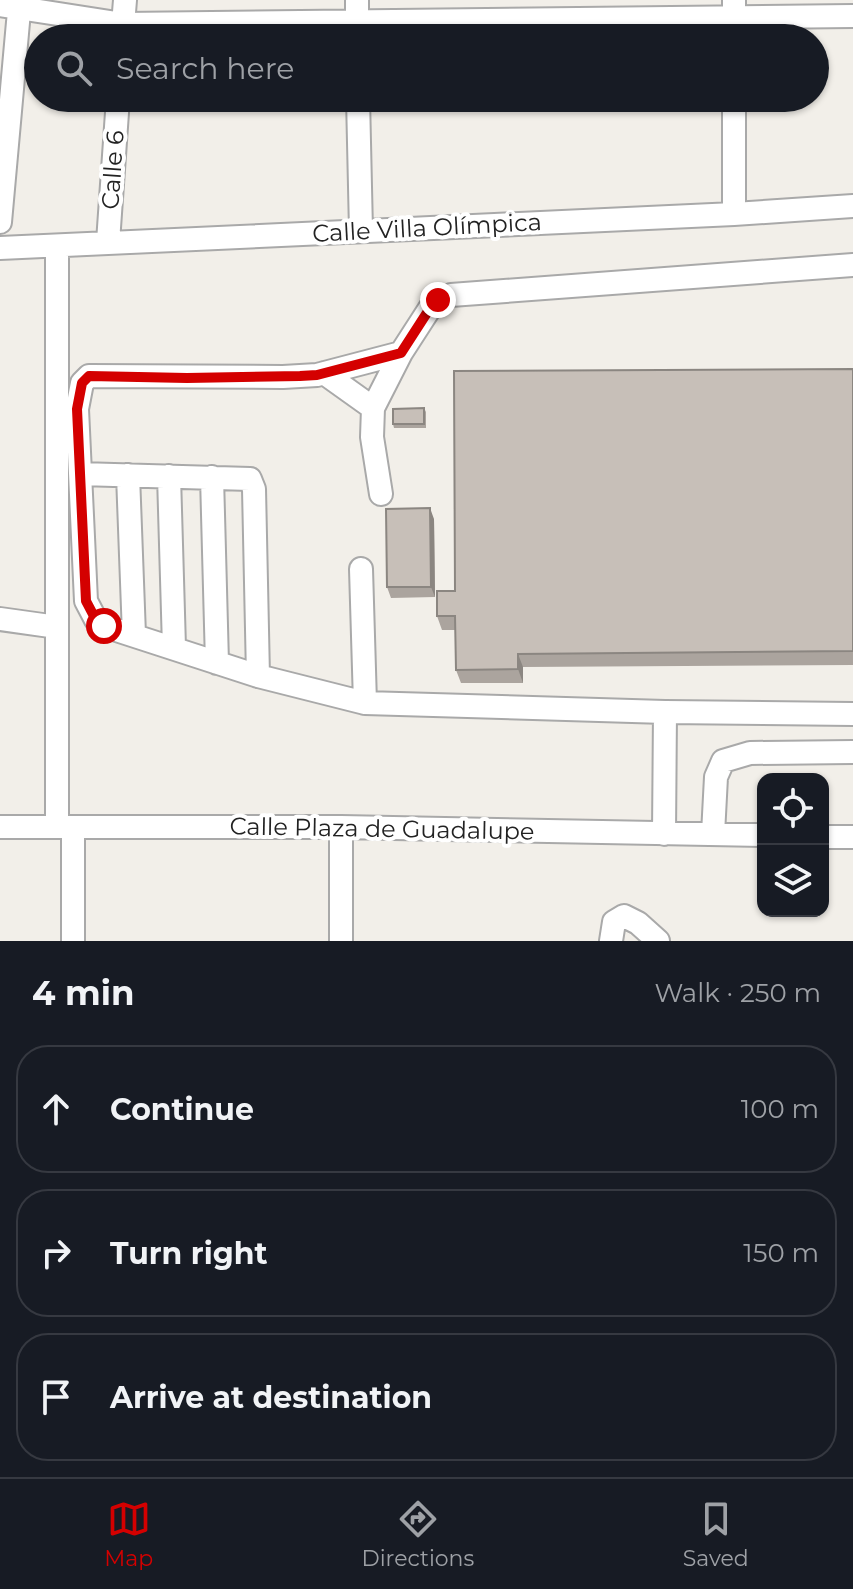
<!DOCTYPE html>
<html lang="en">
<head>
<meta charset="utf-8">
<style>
  :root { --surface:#171b24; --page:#242831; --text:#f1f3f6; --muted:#9ea1a6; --line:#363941; --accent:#d40000 }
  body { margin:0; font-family:Montserrat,sans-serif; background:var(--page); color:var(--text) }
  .controls { position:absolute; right:24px; bottom:24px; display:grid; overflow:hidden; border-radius:16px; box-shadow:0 2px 6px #0004 }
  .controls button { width:72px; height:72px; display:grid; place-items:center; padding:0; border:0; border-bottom:2px solid var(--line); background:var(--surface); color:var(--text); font:40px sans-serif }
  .stop { position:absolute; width:24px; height:24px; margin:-18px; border:6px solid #d40000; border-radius:50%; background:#fff }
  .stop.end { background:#d40000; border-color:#fff; box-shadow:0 2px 8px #0008 }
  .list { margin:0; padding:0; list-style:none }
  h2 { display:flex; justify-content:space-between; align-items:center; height:104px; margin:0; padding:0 32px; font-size:34px }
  h2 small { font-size:26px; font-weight:400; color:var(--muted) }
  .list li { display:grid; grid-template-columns:52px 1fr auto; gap:24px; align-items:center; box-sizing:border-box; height:128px; margin:0 16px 16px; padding:0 16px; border:2px solid var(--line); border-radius:32px }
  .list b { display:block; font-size:30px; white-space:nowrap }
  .list em { font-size:26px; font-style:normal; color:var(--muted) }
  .icon { flex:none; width:44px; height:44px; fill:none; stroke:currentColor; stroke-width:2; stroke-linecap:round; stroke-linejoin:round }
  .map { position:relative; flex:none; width:853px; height:941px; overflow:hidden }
  .search { position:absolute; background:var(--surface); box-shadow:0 2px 6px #0004; left:24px; right:24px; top:24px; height:88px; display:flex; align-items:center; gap:20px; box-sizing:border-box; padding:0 28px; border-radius:44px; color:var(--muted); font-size:30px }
  .sheet { height:536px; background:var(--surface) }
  nav { display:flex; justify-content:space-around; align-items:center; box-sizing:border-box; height:112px; border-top:2px solid var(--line); background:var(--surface); font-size:22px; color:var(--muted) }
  nav a { display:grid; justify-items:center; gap:4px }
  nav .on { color:var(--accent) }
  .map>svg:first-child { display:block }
</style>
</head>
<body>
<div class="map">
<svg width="853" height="941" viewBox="0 0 853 941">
  <rect width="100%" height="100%" fill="#f2efe9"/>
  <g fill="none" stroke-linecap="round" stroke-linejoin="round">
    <defs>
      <path id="minor" d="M357,0V38
        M734,0V38
        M0,5L123,24L853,16
        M122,37L125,0
        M358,98L361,231
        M734,98V214
        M0,222L20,0
        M108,242L118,98
        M0,248L734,214L853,206
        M401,353L317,375L283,377L89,376L82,383L77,409L86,601L96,620L104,626L258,676L365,703L665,712L853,714
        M324,373L373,408
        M80,474L250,479L254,489L258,676
        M128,475L134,635
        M169,476L174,647
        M212,477L217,663
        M381,494L372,437L373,408L401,353L432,305L451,295L853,265
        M361,569L365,703
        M0,619L57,627
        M0,827H341L763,835
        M57,827V246
        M73,827V941
        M341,827V941
        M664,834L665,712
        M713,834L716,777L723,761L750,753L853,752
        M823,837H853
        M611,941L614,922L624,916L638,923L658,941"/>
    </defs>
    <use href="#minor" stroke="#a9a9a9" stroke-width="26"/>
    <use href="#minor" stroke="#fff" stroke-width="22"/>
  </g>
  <path fill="#aba49e" d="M853,369V665L523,667V683H461L456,670L455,630H442L437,616L455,591Z
    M424,408L426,412V428H394L393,424Z
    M434,519L435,597L391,598L387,587Z"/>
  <path fill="#8b8681" d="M430,508L434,519L435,597L431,587Z
    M518,654L523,667V683L518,669Z"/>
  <path fill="#c7bfb8" stroke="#8b8681" stroke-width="2" d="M853,369V651L518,654V669L456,670L455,616H437V591H455L454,371Z
    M424,408V424H393V409Z
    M430,508L431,587H387L386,509Z"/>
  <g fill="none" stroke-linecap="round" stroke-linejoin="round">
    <path stroke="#d40000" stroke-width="10" d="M104,626L96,620L86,601L77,409L82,383L89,376L187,378L300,376L317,375L401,353L432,305L438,300"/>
  </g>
  <g text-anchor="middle" stroke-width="8" stroke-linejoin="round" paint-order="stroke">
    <g font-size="24" fill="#222" stroke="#fff">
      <text transform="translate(113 170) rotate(-86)" y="8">Calle 6</text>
      <text transform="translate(427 228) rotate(-3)" y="8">Calle Villa Olímpica</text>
      <text transform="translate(382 829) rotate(1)" y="8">Calle Plaza de Guadalupe</text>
    </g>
  </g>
</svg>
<div class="controls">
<button><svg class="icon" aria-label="locate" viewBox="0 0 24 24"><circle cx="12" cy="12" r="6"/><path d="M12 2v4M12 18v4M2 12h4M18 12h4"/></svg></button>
<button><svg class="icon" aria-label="layers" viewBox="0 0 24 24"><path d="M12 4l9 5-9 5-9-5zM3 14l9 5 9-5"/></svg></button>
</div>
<div class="stop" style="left:104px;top:626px"></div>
<div class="stop end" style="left:438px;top:300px"></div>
<div class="search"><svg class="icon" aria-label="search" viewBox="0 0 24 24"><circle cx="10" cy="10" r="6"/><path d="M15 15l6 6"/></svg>Search here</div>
</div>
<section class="sheet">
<h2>4 min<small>Walk · 250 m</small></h2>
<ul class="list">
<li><svg class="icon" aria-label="ahead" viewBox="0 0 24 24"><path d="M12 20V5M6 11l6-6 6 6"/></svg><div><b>Continue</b></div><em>100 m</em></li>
<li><svg class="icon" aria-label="right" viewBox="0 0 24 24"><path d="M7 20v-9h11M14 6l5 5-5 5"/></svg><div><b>Turn right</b></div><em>150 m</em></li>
<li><svg class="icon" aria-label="arrive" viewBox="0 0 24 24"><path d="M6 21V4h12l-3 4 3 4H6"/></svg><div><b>Arrive at destination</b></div></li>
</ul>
</section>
<nav>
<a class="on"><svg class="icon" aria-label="map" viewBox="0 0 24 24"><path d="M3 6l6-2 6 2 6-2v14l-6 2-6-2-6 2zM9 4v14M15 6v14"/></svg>Map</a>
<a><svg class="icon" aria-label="directions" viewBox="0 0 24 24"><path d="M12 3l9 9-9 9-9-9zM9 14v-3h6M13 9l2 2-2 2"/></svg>Directions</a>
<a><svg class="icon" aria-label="saved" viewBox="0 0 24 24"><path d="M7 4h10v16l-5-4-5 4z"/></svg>Saved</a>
</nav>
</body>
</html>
